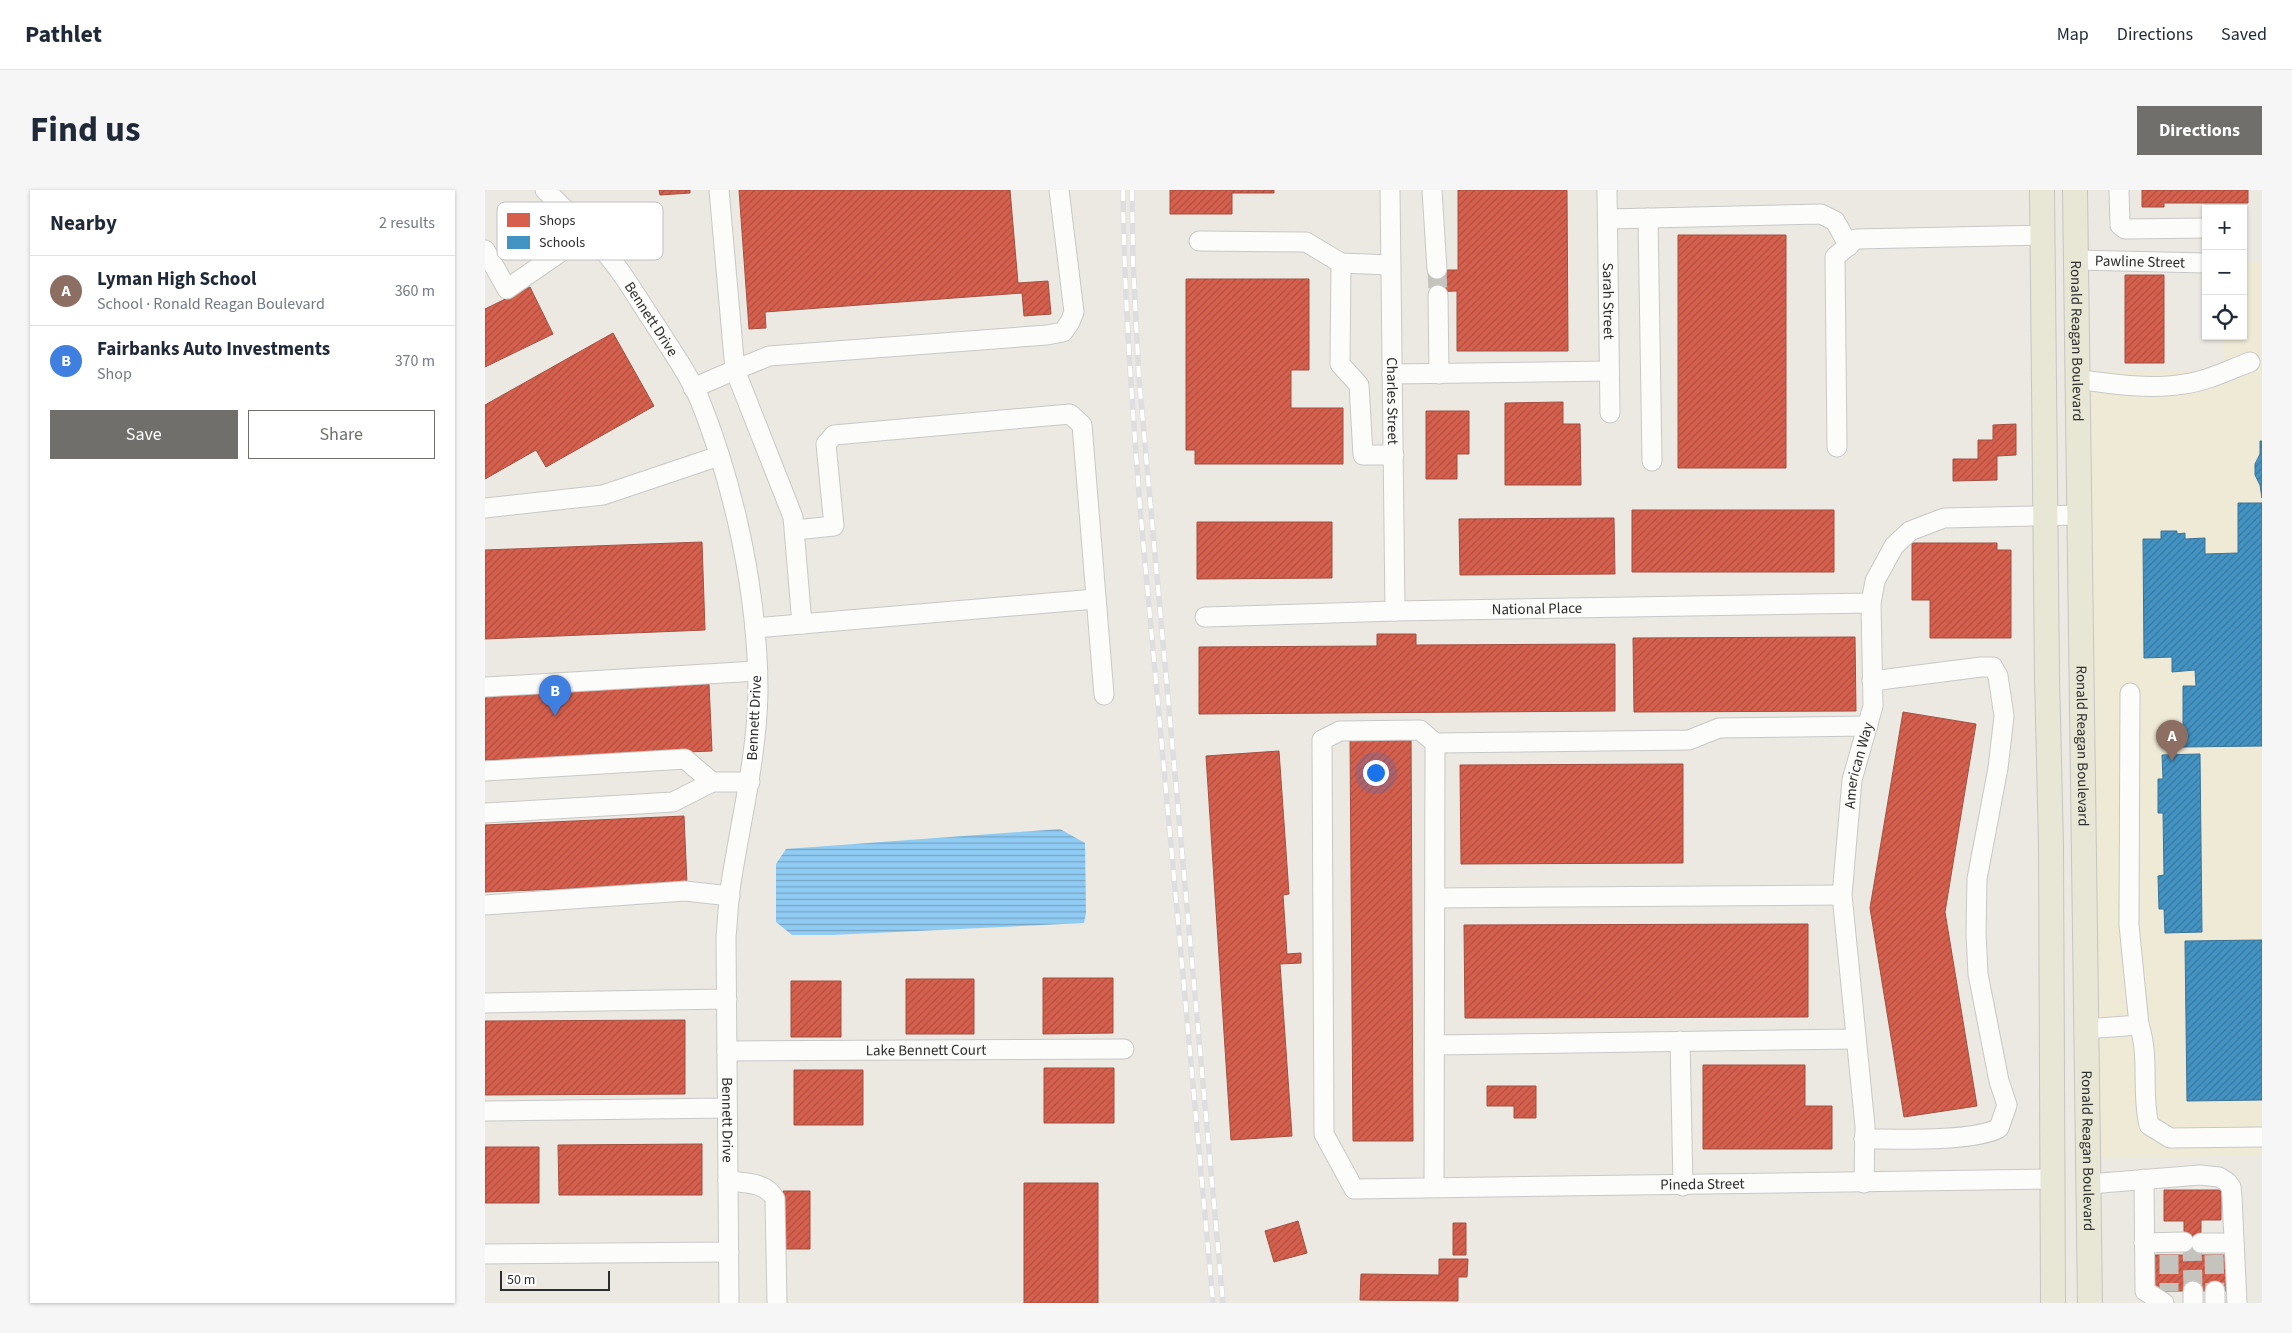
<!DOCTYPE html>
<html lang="en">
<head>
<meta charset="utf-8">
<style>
  :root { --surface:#fff; --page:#f6f6f7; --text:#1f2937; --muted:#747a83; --line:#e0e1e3; --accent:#706f6c }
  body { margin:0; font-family:"Source Sans 3",sans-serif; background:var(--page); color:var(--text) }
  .controls { position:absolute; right:15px; top:15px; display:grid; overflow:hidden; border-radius:0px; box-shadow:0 1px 4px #0004 }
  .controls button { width:45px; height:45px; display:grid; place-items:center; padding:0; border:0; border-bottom:1px solid var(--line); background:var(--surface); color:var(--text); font:25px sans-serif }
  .scale { position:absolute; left:15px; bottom:12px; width:110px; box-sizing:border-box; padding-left:5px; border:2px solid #2d2d2d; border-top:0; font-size:14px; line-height:18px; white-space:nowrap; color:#2d2d2d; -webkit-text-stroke:4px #fff; paint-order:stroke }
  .you { position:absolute; left:890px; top:582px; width:18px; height:18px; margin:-12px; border:4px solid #fff; border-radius:50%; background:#1a73e8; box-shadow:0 0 0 8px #1a73e833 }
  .badge { display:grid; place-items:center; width:32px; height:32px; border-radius:50%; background:var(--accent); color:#fff; font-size:16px; font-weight:700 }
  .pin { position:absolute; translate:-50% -41px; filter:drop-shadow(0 1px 2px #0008) }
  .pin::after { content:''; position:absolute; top:26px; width:18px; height:15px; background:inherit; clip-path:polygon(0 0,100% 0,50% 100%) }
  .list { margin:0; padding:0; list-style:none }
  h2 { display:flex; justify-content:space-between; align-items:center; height:65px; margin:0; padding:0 20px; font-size:21px }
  h2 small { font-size:16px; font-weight:400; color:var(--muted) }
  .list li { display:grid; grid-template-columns:32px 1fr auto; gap:15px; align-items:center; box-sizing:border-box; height:70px; padding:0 20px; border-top:1px solid var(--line) }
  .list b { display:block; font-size:19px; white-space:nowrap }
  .list p { margin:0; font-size:16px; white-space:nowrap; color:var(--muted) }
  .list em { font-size:16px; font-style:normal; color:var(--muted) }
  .actions { display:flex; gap:10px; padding:15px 20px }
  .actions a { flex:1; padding:11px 0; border:1px solid var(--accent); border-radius:0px; text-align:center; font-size:18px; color:var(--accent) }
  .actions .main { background:var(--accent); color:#fff }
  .icon { flex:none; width:28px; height:28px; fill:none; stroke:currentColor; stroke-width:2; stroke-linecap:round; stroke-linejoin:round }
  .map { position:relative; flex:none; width:1777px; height:1113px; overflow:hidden; border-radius:0px }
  header { display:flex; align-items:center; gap:30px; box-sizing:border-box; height:70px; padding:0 25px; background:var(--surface); border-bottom:1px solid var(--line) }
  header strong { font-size:24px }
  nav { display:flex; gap:28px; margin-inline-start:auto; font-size:18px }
  .intro { display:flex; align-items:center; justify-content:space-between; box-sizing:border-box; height:120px; padding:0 30px }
  h1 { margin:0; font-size:35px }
  .button { padding:12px 22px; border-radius:0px; background:var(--accent); color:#fff; font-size:18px; font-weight:700 }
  main { display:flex; gap:30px; padding:0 30px }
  aside { flex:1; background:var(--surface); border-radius:0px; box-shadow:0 1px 4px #0004 }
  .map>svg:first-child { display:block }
</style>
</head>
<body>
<header>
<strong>Pathlet</strong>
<nav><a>Map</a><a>Directions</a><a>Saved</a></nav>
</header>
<div class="intro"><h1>Find us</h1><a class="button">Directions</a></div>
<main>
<aside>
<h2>Nearby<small>2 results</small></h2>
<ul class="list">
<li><span class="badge" style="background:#8d6e63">A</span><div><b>Lyman High School</b><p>School · Ronald Reagan Boulevard</p></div><em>360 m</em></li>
<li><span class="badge" style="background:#3f7fe0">B</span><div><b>Fairbanks Auto Investments</b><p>Shop</p></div><em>370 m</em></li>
</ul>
<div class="actions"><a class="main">Save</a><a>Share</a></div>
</aside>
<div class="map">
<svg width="1777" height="1113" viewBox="0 0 1777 1113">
  <defs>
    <pattern id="water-rules" width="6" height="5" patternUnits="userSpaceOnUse" patternTransform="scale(1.25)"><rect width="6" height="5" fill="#8fcbf3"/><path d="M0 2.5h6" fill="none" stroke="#75a5c5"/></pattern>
    <pattern id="shops-hatch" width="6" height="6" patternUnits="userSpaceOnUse" patternTransform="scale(1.25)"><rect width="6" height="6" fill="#d6604d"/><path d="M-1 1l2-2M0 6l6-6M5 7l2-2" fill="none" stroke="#ae5040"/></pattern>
    <pattern id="schools-hatch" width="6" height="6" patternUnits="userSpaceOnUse" patternTransform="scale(1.25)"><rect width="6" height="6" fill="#4393c3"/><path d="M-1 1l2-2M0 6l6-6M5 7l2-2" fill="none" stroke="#38789f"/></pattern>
  </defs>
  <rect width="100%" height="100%" fill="#ebe9e2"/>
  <path fill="#efead6" d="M1758,71H1777V965L1604,969L1592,181H1738V146H1758Z"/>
  <path fill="url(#water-rules)" d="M575,639L600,653L601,723L599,733L347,745H307L291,732V674L301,659Z"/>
  <path fill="url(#shops-hatch)" stroke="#a35143" d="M174,0H205V3L175,5Z
    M254,0H525L533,93L563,91L566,124L539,126L537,103L280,122L281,138L264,139Z
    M685,0H789V3H747V24H685Z
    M973,0H1082L1083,161H972V101L946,102V80H973Z
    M1657,0H1763V13H1679V17H1657Z
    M1193,45H1301V278H1193Z
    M1640,85H1679V173H1640Z
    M701,89H824V180H806V218H858V274H710V260H701Z
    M45,97L68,144L0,177V119Z
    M128,143L169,216L61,277L51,260L0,289V215Z
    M1078,212V234H1095L1096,295H1020V213Z
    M941,221H984V264H972V289H941Z
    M1531,234V265L1512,266V290L1468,291V269H1493V250H1508V235Z
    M1147,320H1349V382H1147Z
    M1129,328L1130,384L975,385L974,329Z
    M712,332H847V388L712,389Z
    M217,352L220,440L0,449V360Z
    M1427,353H1512V360H1526V448H1445V410H1427Z
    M892,444H931V455L1130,454V521L714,524V457L892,456Z
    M1370,447L1371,521L1149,522L1148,448Z
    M224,494L227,561L0,570V503Z
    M1418,522L1491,534L1460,722L1492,916L1419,927L1385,718Z
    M926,543L928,951H868L865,544Z
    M794,561L804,704L798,705L802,764L816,763V773L795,774L807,946L746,950L721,566Z
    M1198,574V673L976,674L975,575Z
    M199,626L202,694L0,702V635Z
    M1323,734V827L980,828L979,735Z
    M558,788H628V843L558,844Z
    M421,789H489V844H421Z
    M306,791H356V847H306Z
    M200,830V904L0,905V831Z
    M1218,875H1320V916H1347V959H1218Z
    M559,878H629V933H559Z
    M309,880H378V935H309Z
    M1002,896H1051V928H1029V916H1002Z
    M217,954V1005H74L73,955Z
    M0,957H54V1013H0Z
    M539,993H613V1113H539Z
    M1679,1000H1736V1030H1716V1065H1749V1101H1666V1065H1699V1031H1679Z
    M298,1001H325V1059H298Z
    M813,1031L822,1063L789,1072L780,1041Z
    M968,1033H981V1065H968Z
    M954,1069H983L982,1087H973V1111L875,1110L876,1084L954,1085Z"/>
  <path fill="url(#schools-hatch)" stroke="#3c7496" d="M1775,251H1777V308L1775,295L1770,285V274L1775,264Z
    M1753,313H1777V556L1698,557V496H1711L1710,480L1687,482V467L1659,468L1658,349H1676V341H1692V344L1700,343V349L1720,348V364L1753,363Z
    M1715,564L1717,742L1680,743L1679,719H1674L1673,686L1679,685L1678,623H1673V589H1678L1677,565Z
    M1777,750V910L1702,911L1700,751Z"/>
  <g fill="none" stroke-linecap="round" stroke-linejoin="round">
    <path stroke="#c5c3be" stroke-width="19" stroke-dasharray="19 9" stroke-linecap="butt" d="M952,79L953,105
      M1707,1052L1708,1101
      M1684,1065V1101
      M1729,1065L1730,1101"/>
    <defs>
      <g id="minor">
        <path id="s1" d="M60,0C87,26 115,53 137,84C150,103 162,123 175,142C188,163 204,185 214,208C250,297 273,406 273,502C272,564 257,625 247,687C243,707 243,727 241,747L244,1113"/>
        <path d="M234,0L250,180L284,166L562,145L578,142L585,132L589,122L574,0"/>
        <path id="s2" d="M905,0L910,421"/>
        <path d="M947,0L952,79"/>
        <path id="s3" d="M1122,0L1125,223"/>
        <path d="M1634,0L1635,35L1640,39L1721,38"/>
        <path d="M1163,28L1167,271"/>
        <path d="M1123,29L1336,24L1350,31L1364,56"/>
        <path d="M714,51L821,52L856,73L905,75"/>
        <path d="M0,60L22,99L103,43"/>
        <path id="s4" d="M1590,70L1721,73"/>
        <path d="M856,73L855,174L874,195L878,265H909"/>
        <path d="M953,105L954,184"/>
        <path d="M907,184L1124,181"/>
        <path d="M1592,189C1627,194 1664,200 1699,194C1722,191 1744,180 1765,172"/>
        <path d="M208,198L250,180L308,327L317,434"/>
        <path d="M1352,257L1350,67L1371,49L1557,45"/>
        <path d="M0,318L118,305L234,266"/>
        <path d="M310,340L349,336L341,254L349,245L585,224L597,235L619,505"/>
        <path id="s5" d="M720,427L910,421L1386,413"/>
        <path d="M270,438L610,409"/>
        <path d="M0,497L272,481"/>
        <path d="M1645,503L1644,735L1654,835C1665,867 1656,902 1664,935L1685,948L1777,947"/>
        <path d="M950,553L1204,550L1234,538L1383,536"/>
        <path d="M0,581L200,569L227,592L188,612L0,623"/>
        <path d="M227,592H265"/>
        <path d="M950,708L1357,705"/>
        <path d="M0,715L200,701L245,706"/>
        <path d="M0,813L242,809"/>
        <path d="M1601,839L1654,835"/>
        <path d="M1195,851L1198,996"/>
        <path d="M950,855L1371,849"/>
        <path id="s6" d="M242,861L639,859"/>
        <path d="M0,921L242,918"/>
        <path d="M1379,949C1411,949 1489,952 1514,938L1522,915L1514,891L1493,784L1491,743L1492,689L1513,578L1519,526L1513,486L1508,477H1496L1387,491"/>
        <path d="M1659,989L1660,1101L1679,1113"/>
        <path d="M243,991C261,993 281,992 290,1009L292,1113"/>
        <path id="s7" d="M1379,993L1380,936L1357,705L1367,590L1388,516L1386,413L1390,391L1409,356L1425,341L1459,328L1594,325"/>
        <path d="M1604,994L1715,985L1734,987L1742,992L1746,997L1747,1007L1752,1113"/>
        <path id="s8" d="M949,998L950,553L935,540L855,541L837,550L839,944L869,999L1567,989"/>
        <path d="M1659,1053L1699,1052"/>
        <path d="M1716,1053H1749"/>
        <path d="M0,1064L244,1062"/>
        <path d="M1708,1101V1113"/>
        <path d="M1730,1101V1113"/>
      </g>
      <g id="major">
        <path d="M1557,0L1562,487L1566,655L1568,1113"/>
        <path id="s9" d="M1590,0L1605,1113"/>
      </g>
    </defs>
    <use href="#minor" stroke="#c8c8c7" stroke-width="21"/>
    <use href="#major" stroke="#c6c5c3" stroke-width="26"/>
    <use href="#minor" stroke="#fcfcfb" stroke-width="19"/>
    <use href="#major" stroke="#e8e6d4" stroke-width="24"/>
    <defs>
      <path id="rail" d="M638,0C639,106 647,211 655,317L728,1113
        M647,0L648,72L654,189L738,1113"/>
    </defs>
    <use href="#rail" stroke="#dedee0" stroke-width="5.5"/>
    <use href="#rail" stroke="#fff" stroke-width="4" stroke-dasharray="11" stroke-linecap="butt"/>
  </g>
  <g text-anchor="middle" stroke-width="5" stroke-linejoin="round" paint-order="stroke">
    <g font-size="15" fill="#2d2d2d" stroke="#fff">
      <text dy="5" stroke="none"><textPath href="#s4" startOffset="65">Pawline Street</textPath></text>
      <text dy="5" stroke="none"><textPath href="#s3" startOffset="111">Sarah Street</textPath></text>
      <text dy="5" stroke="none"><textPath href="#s1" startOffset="168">Bennett Drive</textPath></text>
      <text dy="5" stroke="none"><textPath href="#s9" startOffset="151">Ronald Reagan Boulevard</textPath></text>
      <text dy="5" stroke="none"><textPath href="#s2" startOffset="211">Charles Street</textPath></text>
      <text dy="5" stroke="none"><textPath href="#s5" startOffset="332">National Place</textPath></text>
      <text transform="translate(269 528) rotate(-87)" y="5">Bennett Drive</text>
      <text dy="5" stroke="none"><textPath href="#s9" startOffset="556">Ronald Reagan Boulevard</textPath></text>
      <text dy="5" stroke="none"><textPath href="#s7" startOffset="420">American Way</textPath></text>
      <text dy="5" stroke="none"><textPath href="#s6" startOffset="199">Lake Bennett Court</textPath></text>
      <text dy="5" stroke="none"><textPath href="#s1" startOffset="992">Bennett Drive</textPath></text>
      <text dy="5" stroke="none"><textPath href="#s9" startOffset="961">Ronald Reagan Boulevard</textPath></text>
      <text dy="5" stroke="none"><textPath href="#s8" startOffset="1370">Pineda Street</textPath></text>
    </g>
  </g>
  <rect x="12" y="12" width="166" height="58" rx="8" fill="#fff" stroke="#c0c0c0" stroke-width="1"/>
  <rect x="22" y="23" width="23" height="14" fill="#d6604d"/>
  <rect x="22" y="46" width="23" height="13" fill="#4393c3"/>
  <g font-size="14" fill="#2d2d2d">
    <text x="54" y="35">Shops</text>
    <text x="54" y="57">Schools</text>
  </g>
</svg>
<div class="controls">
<button>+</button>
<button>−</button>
<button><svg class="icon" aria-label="locate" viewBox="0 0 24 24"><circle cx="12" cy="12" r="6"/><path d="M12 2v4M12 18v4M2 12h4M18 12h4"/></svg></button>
</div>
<div class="scale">50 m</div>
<div class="you"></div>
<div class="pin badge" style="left:1687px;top:571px;background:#8d6e63">A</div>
<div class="pin badge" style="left:70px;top:526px;background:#3f7fe0">B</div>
</div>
</main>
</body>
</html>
